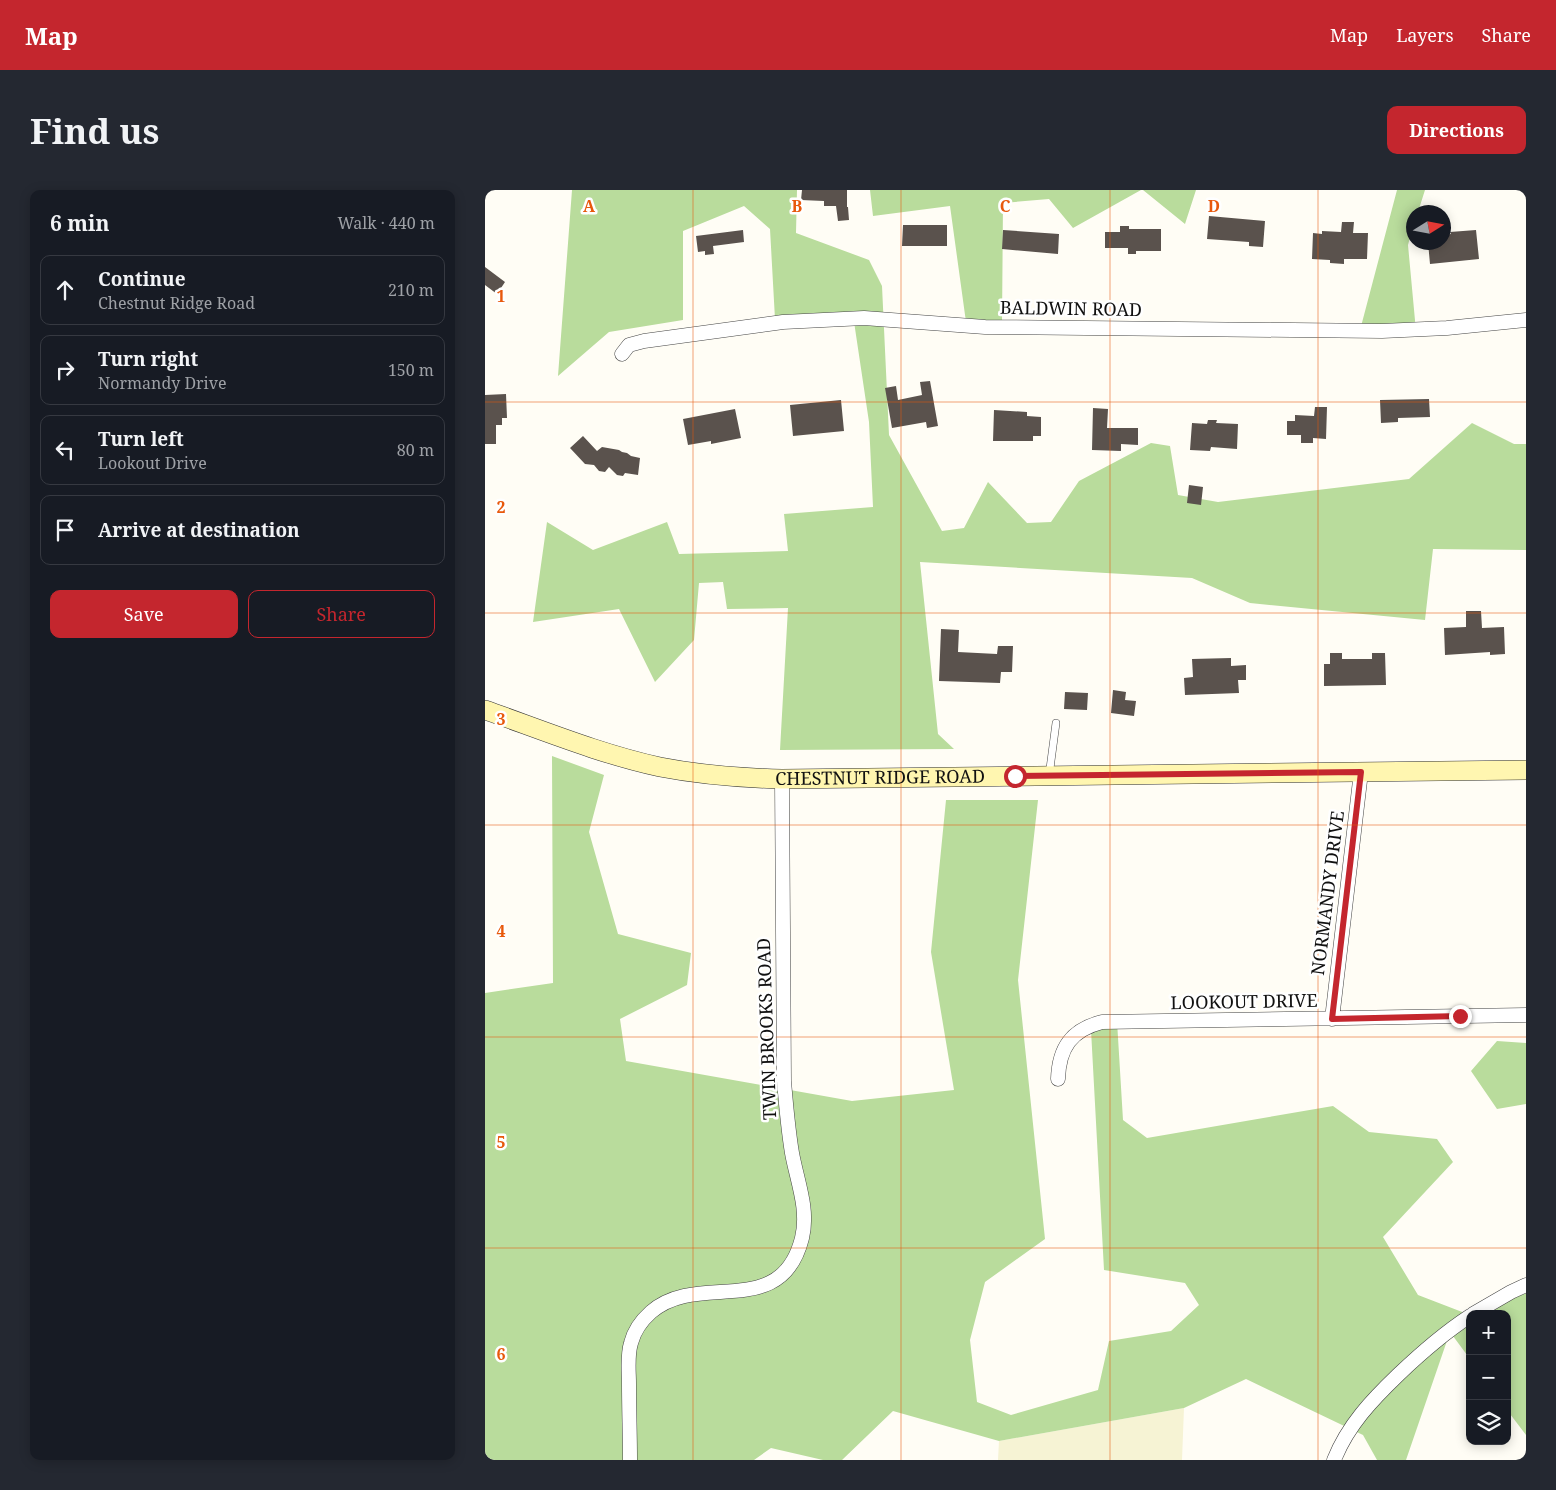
<!DOCTYPE html>
<html lang="en">
<head>
<meta charset="utf-8">
<style>
  :root { --surface:#171b24; --page:#242831; --text:#f1f3f6; --muted:#9ea1a6; --line:#363941; --accent:#c4262e }
  body { margin:0; font-family:"Noto Serif",serif; background:var(--page); color:var(--text) }
  .controls { position:absolute; right:15px; bottom:15px; display:grid; overflow:hidden; border-radius:10px; box-shadow:0 2px 12px #0003 }
  .controls button { width:45px; height:45px; display:grid; place-items:center; padding:0; border:0; border-bottom:1px solid var(--line); background:var(--surface); color:var(--text); font:25px sans-serif }
  .compass { position:absolute; left:921px; top:15px; width:45px; height:45px; border-radius:50%; background:var(--surface); box-shadow:0 2px 12px #0003; rotate:79deg }
  .stop { position:absolute; width:15px; height:15px; margin:-11px; border:4px solid #c4262e; border-radius:50%; background:#fff }
  .stop.end { background:#c4262e; border-color:#fff; box-shadow:0 1px 5px #0008 }
  .list { margin:0; padding:0; list-style:none }
  h2 { display:flex; justify-content:space-between; align-items:center; height:65px; margin:0; padding:0 20px; font-size:21px }
  h2 small { font-size:16px; font-weight:400; color:var(--muted) }
  .list li { display:grid; grid-template-columns:32px 1fr auto; gap:15px; align-items:center; box-sizing:border-box; height:70px; margin:0 10px 10px; padding:0 10px; border:1px solid var(--line); border-radius:10px }
  .list b { display:block; font-size:19px; white-space:nowrap }
  .list p { margin:0; font-size:16px; white-space:nowrap; color:var(--muted) }
  .list em { font-size:16px; font-style:normal; color:var(--muted) }
  .actions { display:flex; gap:10px; padding:15px 20px }
  .actions a { flex:1; padding:11px 0; border:1px solid var(--accent); border-radius:10px; text-align:center; font-size:18px; color:var(--accent) }
  .actions .main { background:var(--accent); color:#fff }
  .icon { flex:none; width:28px; height:28px; fill:none; stroke:currentColor; stroke-width:2; stroke-linecap:round; stroke-linejoin:round }
  .map { position:relative; flex:none; width:1041px; height:1270px; overflow:hidden; border-radius:10px }
  header { display:flex; align-items:center; gap:30px; box-sizing:border-box; height:70px; padding:0 25px; background:var(--accent); color:#fff }
  header strong { font-size:24px }
  nav { display:flex; gap:28px; margin-inline-start:auto; font-size:18px }
  .intro { display:flex; align-items:center; justify-content:space-between; box-sizing:border-box; height:120px; padding:0 30px }
  h1 { margin:0; font-size:35px }
  .button { padding:12px 22px; border-radius:10px; background:var(--accent); color:#fff; font-size:18px; font-weight:700 }
  main { display:flex; gap:30px; padding:0 30px }
  aside { flex:1; background:var(--surface); border-radius:10px; box-shadow:0 2px 12px #0003 }
  .map>svg:first-child { display:block }
</style>
</head>
<body>
<header>
<strong>Map</strong>
<nav><a>Map</a><a>Layers</a><a>Share</a></nav>
</header>
<div class="intro"><h1>Find us</h1><a class="button">Directions</a></div>
<main>
<aside>
<h2>6 min<small>Walk · 440 m</small></h2>
<ul class="list">
<li><svg class="icon" aria-label="ahead" viewBox="0 0 24 24"><path d="M12 20V5M6 11l6-6 6 6"/></svg><div><b>Continue</b><p>Chestnut Ridge Road</p></div><em>210 m</em></li>
<li><svg class="icon" aria-label="right" viewBox="0 0 24 24"><path d="M7 20v-9h11M14 6l5 5-5 5"/></svg><div><b>Turn right</b><p>Normandy Drive</p></div><em>150 m</em></li>
<li><svg class="icon" aria-label="left" viewBox="0 0 24 24"><path d="M17 20v-9H6M10 6l-5 5 5 5"/></svg><div><b>Turn left</b><p>Lookout Drive</p></div><em>80 m</em></li>
<li><svg class="icon" aria-label="arrive" viewBox="0 0 24 24"><path d="M6 21V4h12l-3 4 3 4H6"/></svg><div><b>Arrive at destination</b></div></li>
</ul>
<div class="actions"><a class="main">Save</a><a>Share</a></div>
</aside>
<div class="map">
<svg width="1041" height="1270" viewBox="0 0 1041 1270">
  <rect width="100%" height="100%" fill="#fffdf5"/>
  <path fill="#f6f3d4" d="M699,1218L697,1270H513L514,1251Z"/>
  <path fill="#b9dc9c" d="M87,0H312L311,43L384,70L397,96L404,245L457,341L479,338L503,292L542,333L566,332L594,291L666,253L685,256L693,305L733,312L924,289L987,233L1029,254H1041V360L948,359L940,430L765,413L707,388L435,372L453,544L469,559L295,560L303,418L242,419L238,392L214,393L209,450L170,492L134,419L48,432L62,332L108,360L182,332L194,364L303,361L299,324L388,317L384,232L368,125L290,129L285,39L259,16L198,41V130L124,142L73,186Z
    M385,0H656L588,38L564,9L518,13L517,133L481,132L465,16L388,26Z
    M658,0H711L700,34Z
    M912,0H940L933,22H928V36L923,55L931,141L874,144Z
    M67,566L119,585L104,642L133,744L206,763L202,795L135,829L141,871L367,911L469,900L446,762L461,610H553L533,790L560,1049L500,1092L485,1150L492,1212L526,1225L613,1200L624,1151L686,1141L714,1115L700,1093L619,1080L606,840L632,831L638,930L662,948L848,916L884,942L952,949L968,972L898,1047L933,1105L985,1125V1169L965,1142L921,1270H892L878,1245L761,1189L699,1218L514,1251L408,1221L357,1270H338L286,1258L269,1270H0V803L68,793Z
    M1012,851L1041,853V914L1012,919L986,881Z
    M1041,1103V1245L1022,1220V1124H993Z"/>
  <path fill="#5a524d" d="M317,0H362V17H363L364,30L353,31L351,16H339V11L316,10Z
    M724,26L780,31L778,57L764,56V52L722,49Z
    M857,32H869L868,43H883L882,69H859V74L845,73V70L827,69L828,43L837,44V41L856,42Z
    M418,35H462V56H417Z
    M635,36H644V39H676V61H651V64H643V58H620V42H635Z
    M258,40L259,52L228,56L229,64L220,65V61L213,62L211,46Z
    M518,40L574,44L573,64L517,59Z
    M991,40L994,69L945,74L943,52H958V45L966,44L965,42Z
    M0,77L20,92L12,104L0,95Z
    M445,191L453,236L442,238L441,232L407,238L400,198L411,196L413,210L437,205L435,192Z
    M21,204L22,228H17V235H11V254H0V205Z
    M944,209L945,227L913,228V232L896,233L895,210Z
    M356,210L359,241L308,246L305,215Z
    M830,217H842L841,249L828,248V253H816V245H802V231H810V225L829,226Z
    M608,218L623,219L622,238H653V255L636,254V261L607,260Z
    M250,219L256,248L226,254V251L203,255L198,229Z
    M509,220L542,222V226L556,227V246H548V251H508Z
    M723,230H732L731,233L753,234L752,259L726,257L725,261L705,260L707,233L722,234Z
    M98,246L112,261L117,257L134,260L137,262L142,263L146,266L155,268L153,285L140,283L138,286L132,285L124,277L120,282L114,281L109,275L100,274L85,258Z
    M704,295L718,297L716,315L702,313Z
    M981,421H996L997,438L1019,437L1020,464L1005,465V462L960,465L959,438L981,437Z
    M456,439L474,440L473,462L512,464L513,456H528L527,482H516L515,493L454,491Z
    M845,463H857V469H887V463H900L901,495L839,496V474H845Z
    M746,468V476L761,475V490H753L754,503L700,505L699,488L708,487L707,469Z
    M628,500L641,502L640,510L651,511L649,526L626,523Z
    M580,502L603,503L602,520L579,519Z"/>
  <g fill="none" stroke-linecap="round" stroke-linejoin="round">
    <defs>
      <path id="lane" d="M564,586L571,533"/>
      <path id="street" d="M137,164L144,155L159,151L298,132L379,128L500,137L897,141L962,138L1041,130
        M847,829L876,582
        M573,889C574,858 586,840 617,832L1041,825
        M988,1124L1026,1102L1041,1095
        M145,1270C145,1245 144,1220 144,1194C144,1181 142,1166 146,1153C149,1141 157,1130 166,1122C214,1080 296,1132 317,1048C324,1019 312,991 307,963C303,939 301,915 299,891L297,589
        M849,1270C863,1235 887,1210 913,1185C936,1163 959,1143 985,1126"/>
      <g id="secondary">
        <path id="s1" d="M0,520C57,540 115,564 175,577C216,585 256,588 297,589L1041,580"/>
      </g>
    </defs>
    <use href="#lane" stroke="#444" stroke-width="8"/>
    <use href="#street" stroke="#444" stroke-width="15"/>
    <use href="#secondary" stroke="#333" stroke-width="20"/>
    <use href="#lane" stroke="#fff" stroke-width="7"/>
    <use href="#street" stroke="#fff" stroke-width="14"/>
    <use href="#secondary" stroke="#fff6b0" stroke-width="19"/>
  </g>
  <g fill="none" stroke-linecap="round" stroke-linejoin="round">
    <path stroke="#c4262e" stroke-width="6" d="M530,586L876,582L847,829L975,826"/>
  </g>
  <path fill="none" stroke="#e8590c" stroke-width="1" stroke-opacity="0.55" d="M208,0V1270M416,0V1270M625,0V1270M833,0V1270M0,212H1041M0,423H1041M0,635H1041M0,847H1041M0,1058H1041"/>
  <g text-anchor="middle" stroke-width="5" stroke-linejoin="round" paint-order="stroke">
    <g font-size="18" fill="#111" stroke="#fff">
      <text transform="translate(586 119) rotate(1)" y="6">BALDWIN ROAD</text>
      <text dy="6" stroke="none"><textPath href="#s1" startOffset="405">CHESTNUT RIDGE ROAD</textPath></text>
      <text transform="translate(843 703) rotate(-83)" y="6">NORMANDY DRIVE</text>
      <text transform="translate(759 812) rotate(-1)" y="6">LOOKOUT DRIVE</text>
      <text transform="translate(282 839) rotate(-92)" y="6">TWIN BROOKS ROAD</text>
    </g>
  </g>
  <g font-size="16" text-anchor="middle" font-weight="bold" fill="#e8590c" stroke="#fff" stroke-width="5" stroke-linejoin="round" paint-order="stroke">
    <text x="104" y="22">A</text>
    <text x="312" y="22">B</text>
    <text x="520" y="22">C</text>
    <text x="729" y="22">D</text>
    <text x="16" y="112">1</text>
    <text x="16" y="323">2</text>
    <text x="16" y="535">3</text>
    <text x="16" y="747">4</text>
    <text x="16" y="958">5</text>
    <text x="16" y="1170">6</text>
  </g>
</svg>
<div class="controls">
<button>+</button>
<button>−</button>
<button><svg class="icon" aria-label="layers" viewBox="0 0 24 24"><path d="M12 4l9 5-9 5-9-5zM3 14l9 5 9-5"/></svg></button>
</div>
<svg class="compass" viewBox="-18 -18 36 36"><path d="M0-13l5 13h-10z" fill="#e53935"/><path d="M0 13l5-13h-10z" fill="#9ea1a6"/></svg>
<div class="stop" style="left:530px;top:586px"></div>
<div class="stop end" style="left:975px;top:826px"></div>
</div>
</main>
</body>
</html>
